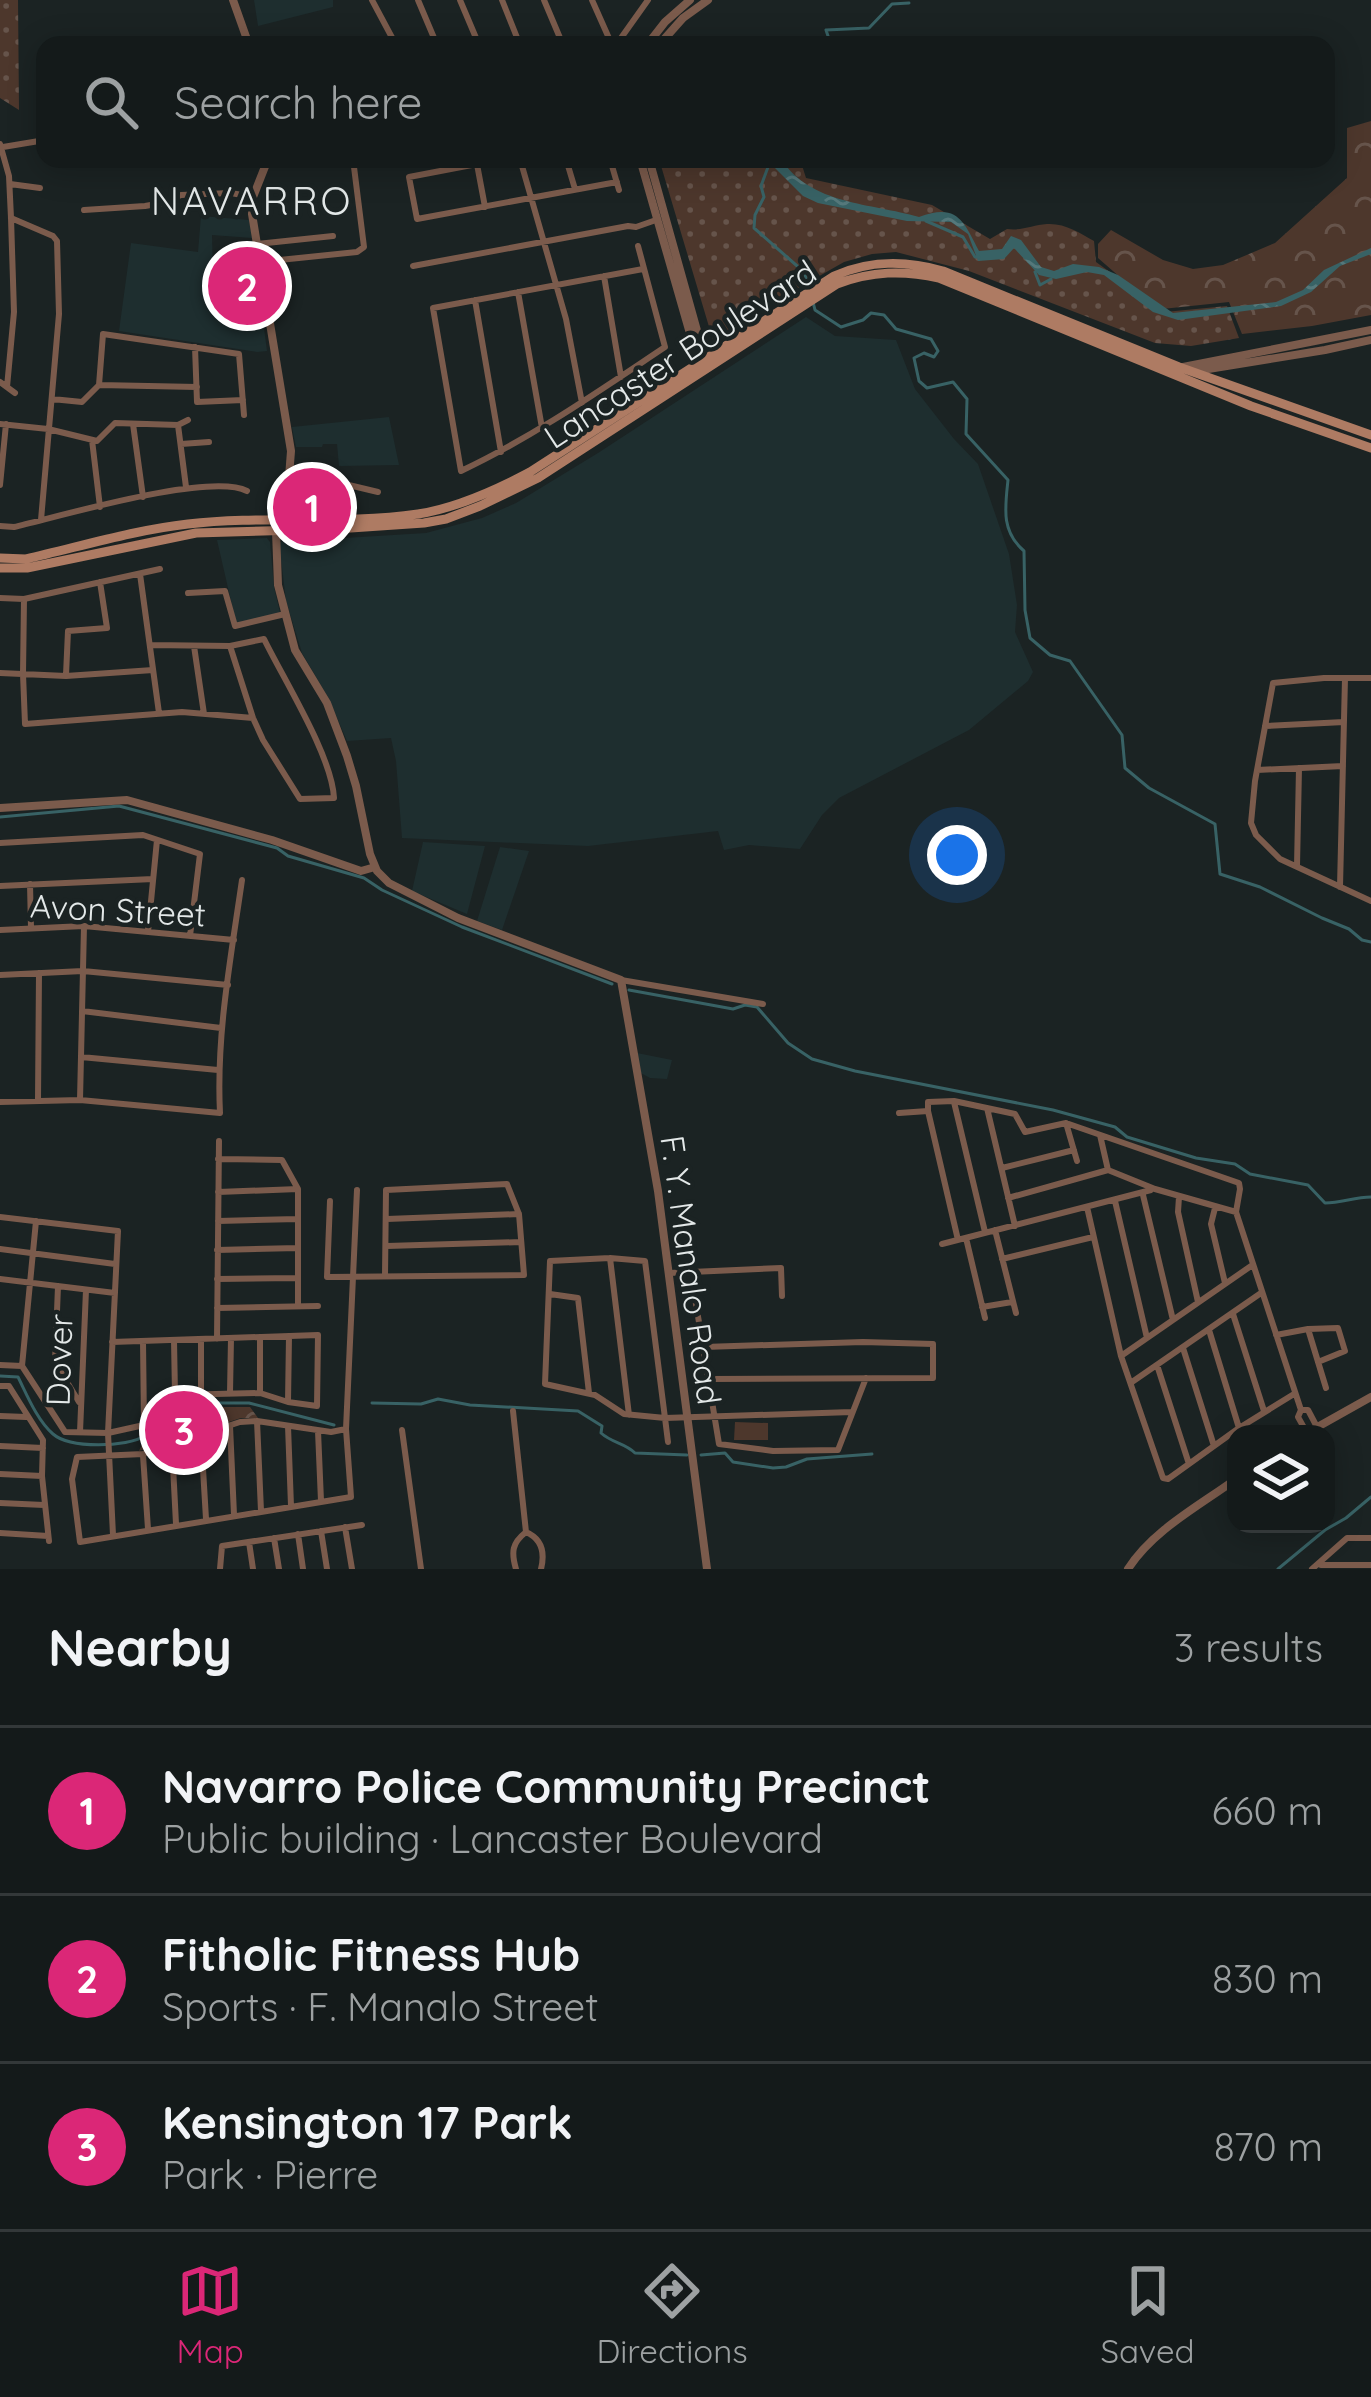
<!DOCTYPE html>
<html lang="en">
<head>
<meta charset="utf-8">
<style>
  :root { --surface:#141a1a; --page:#212727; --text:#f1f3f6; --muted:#9da1a2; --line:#333839; --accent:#db2777 }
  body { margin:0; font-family:Quicksand,sans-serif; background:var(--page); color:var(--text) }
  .controls { position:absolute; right:36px; bottom:36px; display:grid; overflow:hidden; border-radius:24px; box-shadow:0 6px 30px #0003 }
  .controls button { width:108px; height:108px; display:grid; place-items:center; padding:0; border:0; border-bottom:3px solid var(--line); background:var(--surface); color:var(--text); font:60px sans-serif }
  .you { position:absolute; left:957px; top:855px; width:42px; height:42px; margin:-30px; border:9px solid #fff; border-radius:50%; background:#1a73e8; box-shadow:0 0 0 18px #1a73e833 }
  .badge { display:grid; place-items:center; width:78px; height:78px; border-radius:50%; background:var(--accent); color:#fff; font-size:39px; font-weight:700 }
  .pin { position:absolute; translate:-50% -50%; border:6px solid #fff; box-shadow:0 3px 12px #0006 }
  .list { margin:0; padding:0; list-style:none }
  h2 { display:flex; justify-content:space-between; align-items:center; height:156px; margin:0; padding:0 48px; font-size:51px }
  h2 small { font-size:39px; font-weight:400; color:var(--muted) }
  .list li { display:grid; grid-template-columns:78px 1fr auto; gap:36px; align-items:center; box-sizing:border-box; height:168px; padding:0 48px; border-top:3px solid var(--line) }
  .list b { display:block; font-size:45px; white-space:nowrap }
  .list p { margin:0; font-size:39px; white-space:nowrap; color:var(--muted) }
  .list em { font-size:39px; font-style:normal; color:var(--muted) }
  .icon { flex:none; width:66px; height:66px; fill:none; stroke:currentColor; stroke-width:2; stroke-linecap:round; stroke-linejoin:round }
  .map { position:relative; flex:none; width:1371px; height:1569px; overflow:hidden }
  .search { position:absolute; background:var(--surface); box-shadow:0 6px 30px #0003; left:36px; right:36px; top:36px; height:132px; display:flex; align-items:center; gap:30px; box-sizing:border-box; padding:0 42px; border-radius:24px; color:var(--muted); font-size:45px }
  .sheet { height:660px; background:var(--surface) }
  nav { display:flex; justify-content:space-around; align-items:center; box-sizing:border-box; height:168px; border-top:3px solid var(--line); background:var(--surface); font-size:33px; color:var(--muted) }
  nav a { display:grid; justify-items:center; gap:6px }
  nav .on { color:var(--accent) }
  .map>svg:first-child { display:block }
</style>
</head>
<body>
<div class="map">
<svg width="1371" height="1569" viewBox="0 0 1371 1569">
  <defs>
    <pattern id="grass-dots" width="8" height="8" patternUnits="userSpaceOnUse" patternTransform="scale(3)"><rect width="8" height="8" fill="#4d372c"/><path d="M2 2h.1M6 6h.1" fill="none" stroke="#66544b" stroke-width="1.8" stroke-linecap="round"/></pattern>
    <pattern id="forest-crowns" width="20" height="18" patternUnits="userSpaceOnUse" patternTransform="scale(3)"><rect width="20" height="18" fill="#4d372c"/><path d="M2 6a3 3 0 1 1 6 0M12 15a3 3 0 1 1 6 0" fill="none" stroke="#66544b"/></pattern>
    <pattern id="water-ripples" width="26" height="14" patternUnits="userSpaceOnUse" patternTransform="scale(3)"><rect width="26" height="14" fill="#386265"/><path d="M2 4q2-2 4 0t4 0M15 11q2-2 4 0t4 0" fill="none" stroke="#55787b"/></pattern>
  </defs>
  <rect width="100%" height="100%" fill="#1b2323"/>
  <path fill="#1e2e2f" d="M254,0H333V7L258,26Z
    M201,216L249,220L252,238L212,235L213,275H257L267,351L257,352L119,331L131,243L198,252Z
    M806,317L835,336L896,340L915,389L954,439L978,464L1009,554L1017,605L1015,632L1033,672L1028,681L969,730L839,798L822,815L800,849L749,845L724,850L718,831L588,846L402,838L396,761L391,738L347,741L329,699L302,653L286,601L279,542L426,533L482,518L516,503L598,453Z
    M389,417L399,465L339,466L337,444H323L322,447H296L292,427Z
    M267,538L270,542L274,587L281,617L237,627L217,540Z
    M423,842L485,846L467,914L412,891Z
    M500,847L529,851L502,930L477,921Z
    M637,1053L672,1060L667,1079L650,1078L639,1072Z"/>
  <path fill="url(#grass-dots)" d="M0,0H18L19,110L0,98Z
    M659,159H800L806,178L932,205L990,239L1007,229C1022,231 1033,225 1047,224C1065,223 1080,233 1094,241L1096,262L1165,312L1227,306L1239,338L1191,346L1155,343L969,271L896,252L872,254L844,262L761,309L717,342L713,340Z"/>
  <path fill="url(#forest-crowns)" d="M1371,121V315L1312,326L1242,334L1229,302L1162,309L1144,298L1098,258V244L1111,230L1163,260L1193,269L1223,265L1275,243L1347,178V128Z
    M183,1407H250L258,1418H241L139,1451L143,1442L155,1440Z"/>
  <path fill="#4d372c" d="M735,1422L768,1423V1440H734Z"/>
  <path fill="url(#water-ripples)" d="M766,159H781C811,205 871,203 919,217C957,203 963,220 979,251L1002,249L1011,236L1021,240L1041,267L1054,271L1073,264L1099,267L1118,275L1173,313L1276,302L1303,290L1324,270L1371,248V254L1340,266L1311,292L1281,306L1178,320L1153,312L1104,275L1087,272L1056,279L1039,275L1014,248L1004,259L978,261L968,234L951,222L907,221L818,203L803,196Z"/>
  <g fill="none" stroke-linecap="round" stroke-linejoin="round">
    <path stroke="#386265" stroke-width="3" d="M831,45L826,30L869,28L892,4L909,3
      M771,159L761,186L764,197L755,215L754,228L804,272L809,287
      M926,221L963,237L975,257H979
      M1035,272L1040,285L1051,279
      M813,302L815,310L841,327L863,320L871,313L884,315L896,329L931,339L938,351L934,357L924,353L914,358L919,381L927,388L953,382L967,399L966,434L1008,480C1005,508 1001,531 1024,551L1025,610L1030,638L1050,655L1070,661L1122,735L1125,768L1149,788L1215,824L1220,874L1260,887L1322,918L1349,929L1362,940L1371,942
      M0,817L119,806L277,848L288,856L364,878L382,890L462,927L612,984
      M629,990L733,1009L745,1005L757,1007L788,1043L812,1059L855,1071L1053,1110L1115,1127L1127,1137L1196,1158L1235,1164L1250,1174L1308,1185L1325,1203C1342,1203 1354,1197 1371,1197
      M0,1376L18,1377C27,1395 37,1420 53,1434C70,1449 127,1447 145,1436C159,1428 170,1414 180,1403H249L334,1425
      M372,1403L421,1404L438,1399L470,1405L578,1411L602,1426L601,1433C612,1443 625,1443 635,1453L687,1455
      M701,1455L725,1453L733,1462L773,1468L786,1467L807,1459L872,1454
      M1278,1569L1325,1530L1346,1518L1371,1497"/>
    <path stroke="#7b5b4c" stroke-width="6" d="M372,0L396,45
      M418,0L437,45
      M460,0L479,45
      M502,0L520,45
      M544,0L563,45
      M592,0L612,45
      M616,45L648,0
      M0,144L9,176L11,218L14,312L7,387
      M3,147L45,140
      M476,159L485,207
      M520,159L566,319L582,403
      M566,159L575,189
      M610,159L619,190
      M477,164L409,177L417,219L617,182
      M10,184L40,188
      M84,210L145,206L162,203L181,195L231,193L253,197
      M11,218L53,236L57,241L59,314L41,520
      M257,244L333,236
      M638,246L665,347C599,391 533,437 461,471L433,308L643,269
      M260,262L357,252L364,247L353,159
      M413,266L628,226L636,227L656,220
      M604,276L621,377
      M518,292L542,428
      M475,300L501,452
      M195,347L197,402L243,400
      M0,382L15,393
      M99,385L103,334L239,354L244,415
      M52,399L82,402L99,385L197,387
      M0,424L48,429L97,441L115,423L178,425L188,420
      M133,424L143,497
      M178,425L186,487
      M92,440L100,507
      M181,444L209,442
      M290,471L378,492
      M0,485L6,424
      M0,526L14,527C61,516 210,472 247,491
      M140,574L159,713
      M188,593L225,591L235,626L285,614
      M0,598L24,599L160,569
      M24,599L23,674L25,724L182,712L253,718
      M150,645L230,646L264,639C284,680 332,756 334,798L300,799L263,740L253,718L230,646
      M194,646L204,714
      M0,673L66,676L153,670
      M66,675L68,631L107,628L100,582
      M1371,678H1324L1273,683L1255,781L1251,823L1256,835L1280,859L1371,901
      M1265,726L1344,722
      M1257,770L1343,766
      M0,843L143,835L200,854L190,936
      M1297,866L1299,768
      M30,884L31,928
      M0,886L153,879
      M1340,887L1345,678
      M0,930L84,926L234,940
      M148,932L157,840
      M0,975L83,971L228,985
      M621,980L763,1004
      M82,1011L221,1028
      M81,1057L218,1070
      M80,1100L84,926
      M38,1101L39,973
      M0,1102L80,1100L220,1113C216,1035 231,957 242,880
      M954,1102L985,1232
      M987,1108L1015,1226
      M899,1113L928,1111
      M1066,1123L1077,1161
      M1100,1135L1108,1170
      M218,1159L282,1160L298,1189V1306
      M1002,1168L1074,1150
      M218,1192L298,1189
      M1143,1195L1173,1320
      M1179,1197L1178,1212L1198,1302
      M1008,1198L1108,1170L1155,1189L1236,1212
      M330,1201L327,1277L524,1275L519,1214L507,1184L386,1190L385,1276
      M1115,1201L1147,1338
      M1087,1207L1121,1356L1163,1478L1168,1479L1239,1428L1294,1394
      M1215,1208L1211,1224L1225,1283
      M0,1217L118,1231L108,1433L113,1535
      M387,1219L519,1214
      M36,1221L22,1366L65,1432L108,1433L144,1425L175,1395L260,1393L288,1402L317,1406L318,1335L112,1342
      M218,1221L298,1219
      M995,1230L1016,1313
      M966,1238L985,1318
      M958,1240L928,1111V1102L954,1101L1015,1114L1025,1132L1066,1123L1239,1183L1240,1189L1236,1212L1301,1410
      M942,1244L1151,1190
      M387,1246L521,1242
      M0,1249L115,1264
      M217,1250L298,1248
      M610,1258L629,1415
      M1002,1259L1093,1237
      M669,1273L781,1268L782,1296
      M0,1279L115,1293
      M217,1279L297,1278
      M58,1286L55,1362L79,1402
      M694,1292L719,1444L773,1451L838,1450L866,1378
      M550,1294L578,1298L589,1393
      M982,1307L1012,1302
      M217,1308L318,1306
      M1233,1314L1264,1411
      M1308,1329L1326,1388
      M1209,1330L1239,1428
      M1276,1335L1308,1329L1338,1328L1345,1351L1318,1362
      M260,1337V1393
      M217,1339L219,1141
      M174,1340L175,1395
      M143,1341L144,1425
      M704,1347L863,1342L933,1344V1378L709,1379
      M1183,1348L1214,1446
      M1121,1356L1251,1266
      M0,1365L22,1366
      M1157,1365L1189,1464
      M1132,1382L1261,1293
      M0,1386H9L43,1440L42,1476L49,1541
      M230,1393L231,1338
      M201,1394V1339
      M288,1402L289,1336
      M513,1411L526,1532C542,1539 545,1553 541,1569
      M0,1416L26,1417
      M257,1421L261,1511
      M230,1426L234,1515
      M288,1426L291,1506
      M346,1429L351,1497L80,1542L72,1479L77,1457L143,1454L240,1422L257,1421L331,1432L346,1429L357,1190
      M402,1430L421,1569
      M318,1431L321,1501
      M80,1432L86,1290
      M1307,1433L1298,1417L1301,1410H1308L1317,1427
      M201,1435L206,1519
      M668,1442L665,1418L645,1261L610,1258L550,1261L545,1384L595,1395L624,1414L665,1418L852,1412
      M0,1446L43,1448
      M172,1446L176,1524
      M143,1455L148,1529
      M0,1474L42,1476
      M0,1503L44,1505
      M345,1527L352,1569
      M321,1531L327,1569
      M0,1533L48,1536
      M298,1534L303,1569
      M274,1538L279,1569
      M249,1542L253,1569
      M1321,1565H1371
      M220,1569L222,1546L362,1525
      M516,1569C511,1552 512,1543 526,1532
      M1312,1569L1347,1538H1371"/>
    <path stroke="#7b5b4c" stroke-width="8" d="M233,0L249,45
      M647,45L665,22L690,0
      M659,45L683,18L708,0
      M268,159L253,197L252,214L291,451L289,477L276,531L278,585L295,650L327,703L347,756L356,786L370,854L377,871L389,883L458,918L621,980L658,1191L707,1569
      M640,159L699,365
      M649,159L705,359
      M1178,368L1371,330
      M1196,371L1325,350L1371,340
      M0,808L127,800L272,840L361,871L375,867
      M1305,1434L1371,1397
      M1128,1569C1153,1530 1199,1506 1236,1479"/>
    <path stroke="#ae7b63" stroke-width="9" d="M0,558L26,559C79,547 134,530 188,524C264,515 342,525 418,514C457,508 496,490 530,472L834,276C870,260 905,260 943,271L1179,367L1371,435
      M0,568H27L196,533L336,529L424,523L446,519L480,506L538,478L837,284C872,271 903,270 939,278L1251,406L1371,448"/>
  </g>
  <g text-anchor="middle" stroke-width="9" stroke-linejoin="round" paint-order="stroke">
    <g font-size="33" fill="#e3e8e8" stroke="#1b2323">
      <text transform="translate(680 354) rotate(-33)" y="12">Lancaster Boulevard</text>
      <text transform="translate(118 910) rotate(3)" y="12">Avon Street</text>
      <text transform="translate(691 1270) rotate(82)" y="12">F. Y. Manalo Road</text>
      <text transform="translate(59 1360) rotate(-88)" y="12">Dover</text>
    </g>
    <g font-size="39" letter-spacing="3" fill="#e3e8e8" stroke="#1b2323">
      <text x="252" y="215">NAVARRO</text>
    </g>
  </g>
</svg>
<div class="controls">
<button><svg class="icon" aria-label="layers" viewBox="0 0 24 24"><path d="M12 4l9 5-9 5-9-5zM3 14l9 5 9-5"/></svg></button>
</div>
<div class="you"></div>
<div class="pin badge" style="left:312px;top:507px">1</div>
<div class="pin badge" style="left:247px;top:286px">2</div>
<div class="pin badge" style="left:184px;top:1430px">3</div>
<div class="search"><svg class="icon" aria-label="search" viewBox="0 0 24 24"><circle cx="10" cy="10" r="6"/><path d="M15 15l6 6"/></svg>Search here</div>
</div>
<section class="sheet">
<h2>Nearby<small>3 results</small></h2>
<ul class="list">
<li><span class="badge">1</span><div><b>Navarro Police Community Precinct</b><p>Public building · Lancaster Boulevard</p></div><em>660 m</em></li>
<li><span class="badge">2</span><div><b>Fitholic Fitness Hub</b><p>Sports · F. Manalo Street</p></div><em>830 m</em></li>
<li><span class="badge">3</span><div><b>Kensington 17 Park</b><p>Park · Pierre</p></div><em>870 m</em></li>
</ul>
</section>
<nav>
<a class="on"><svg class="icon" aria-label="map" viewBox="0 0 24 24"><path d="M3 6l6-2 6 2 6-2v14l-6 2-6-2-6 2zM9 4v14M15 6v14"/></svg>Map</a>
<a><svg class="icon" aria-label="directions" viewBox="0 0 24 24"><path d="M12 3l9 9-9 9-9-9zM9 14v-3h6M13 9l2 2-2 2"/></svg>Directions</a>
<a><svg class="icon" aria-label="saved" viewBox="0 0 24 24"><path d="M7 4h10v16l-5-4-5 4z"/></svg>Saved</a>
</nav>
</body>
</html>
